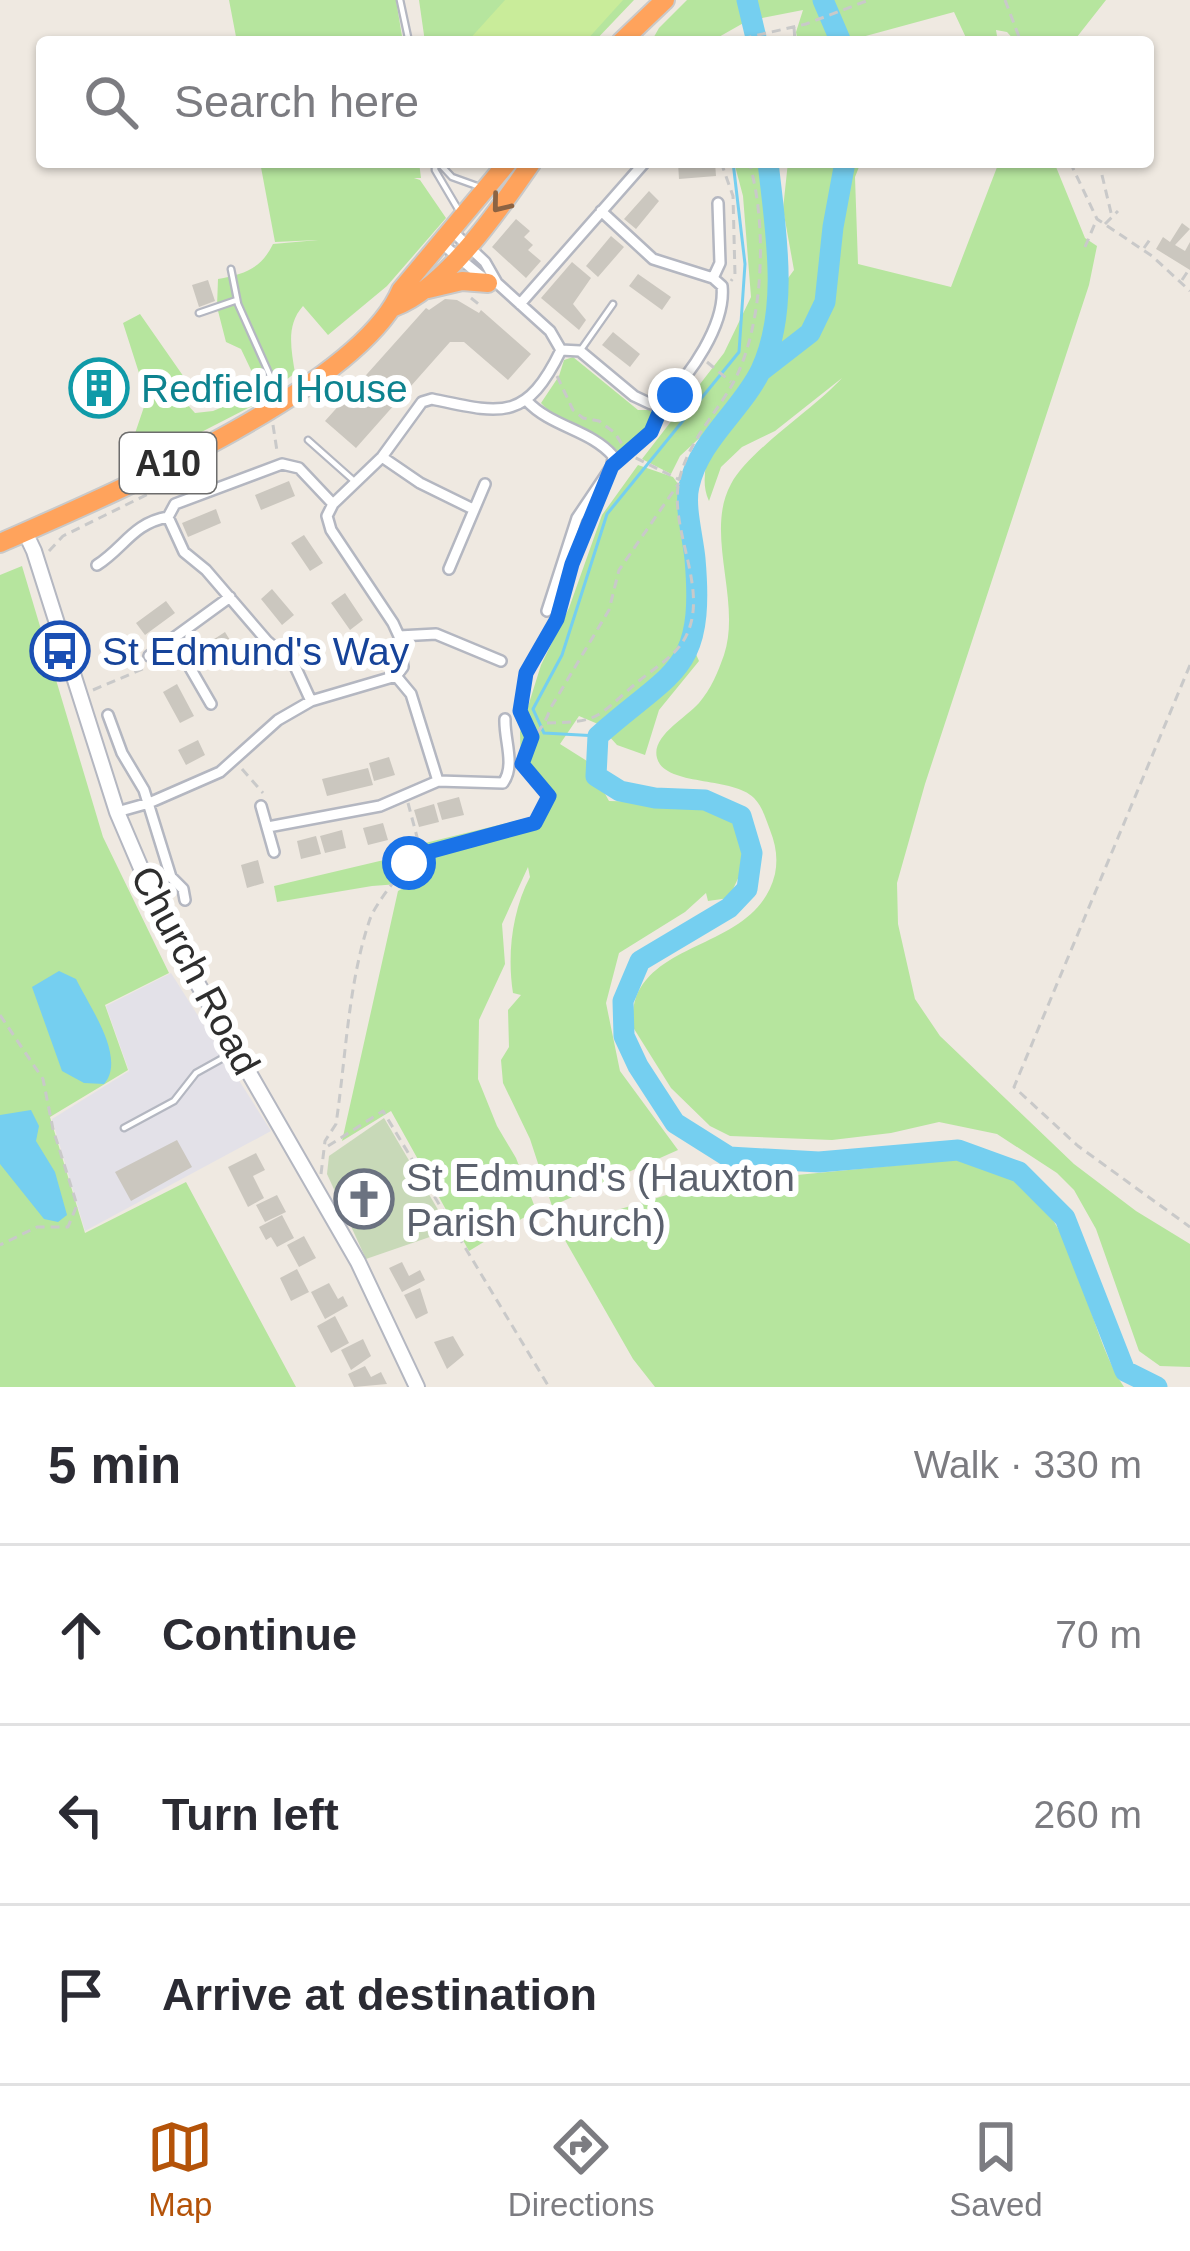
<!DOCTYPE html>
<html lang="en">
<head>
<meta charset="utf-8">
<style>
  :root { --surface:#fff; --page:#f2f2f3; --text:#2b2b33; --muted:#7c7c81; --line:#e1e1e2; --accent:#b45309 }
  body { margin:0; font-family:Arial,sans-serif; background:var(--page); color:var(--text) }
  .stop { position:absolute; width:36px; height:36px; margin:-27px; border:9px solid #1a73e8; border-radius:50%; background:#fff }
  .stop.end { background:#1a73e8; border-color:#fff; box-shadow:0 3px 12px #0008 }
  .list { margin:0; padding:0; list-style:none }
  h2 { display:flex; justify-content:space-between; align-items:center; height:156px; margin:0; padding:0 48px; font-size:51px }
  h2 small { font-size:39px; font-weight:400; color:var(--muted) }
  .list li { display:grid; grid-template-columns:78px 1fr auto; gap:36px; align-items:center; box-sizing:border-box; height:180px; padding:0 48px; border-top:3px solid var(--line) }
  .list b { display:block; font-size:45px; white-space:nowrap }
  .list em { font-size:39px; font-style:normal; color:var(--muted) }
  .icon { flex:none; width:66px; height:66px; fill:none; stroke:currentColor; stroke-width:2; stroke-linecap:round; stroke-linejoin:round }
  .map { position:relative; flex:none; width:1190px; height:1387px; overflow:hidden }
  .search { position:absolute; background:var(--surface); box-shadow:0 3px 9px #0004; left:36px; right:36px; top:36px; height:132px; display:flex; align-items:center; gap:30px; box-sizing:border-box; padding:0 42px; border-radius:12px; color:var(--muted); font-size:45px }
  .sheet { height:696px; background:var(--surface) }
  nav { display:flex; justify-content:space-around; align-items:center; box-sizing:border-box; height:168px; border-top:3px solid var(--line); background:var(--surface); font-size:33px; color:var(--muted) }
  nav a { display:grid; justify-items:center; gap:6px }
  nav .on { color:var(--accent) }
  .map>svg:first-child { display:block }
</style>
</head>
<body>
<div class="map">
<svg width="1190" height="1387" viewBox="0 0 1190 1387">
  <rect width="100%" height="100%" fill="#efe9e1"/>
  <path fill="#e3e1e8" d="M171,973L271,1131L85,1231L52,1119L129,1071L106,1006Z"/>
  <path fill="#b6e59e" d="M229,0H396L403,42H237Z
    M419,0H634L594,42H425Z
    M687,0H1106L1073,42H1016L1007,32L996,30L998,42H968L954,12L862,37L863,42H798L796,32L803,10L747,21L710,42H651L659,28Z
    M260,162H419L421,178H414L420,180L446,218L387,286L328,335L303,306C286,325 291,348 295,373L254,405L143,462L127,457L147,398L123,323L140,314L186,380V403L195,413L213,411L261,391L241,349L226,342L217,307L218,279C244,274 261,269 273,244L318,240L275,242Z
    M734,162H775C769,202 758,254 780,289L794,270L783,209L788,162H861L855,177L858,264L951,287L999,162H1054L1085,238L1097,246L1089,285L925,784L897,883L898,924L915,999L940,1036L1074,1164L1136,1211L1190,1244V1367L1160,1366L1139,1351L1096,1229L1074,1190L1057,1173L997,1134L939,1122L891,1133L832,1140L730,1136L710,1126L671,1088L631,1024C633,1015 633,1005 636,997C660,938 757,947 775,874C778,859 776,845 770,830C766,819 762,806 754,798C733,776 665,787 657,758C651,736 686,718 699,703C711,689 718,672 724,655C742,601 704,533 731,484C749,450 813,410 842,378L775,431L742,447L721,467L709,501C698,478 712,456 706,432L680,456L671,474L642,459L724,353L751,297L743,196Z
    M573,357L638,410H650L653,414L646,433L619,453C599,428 562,427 541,403L559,376L564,360Z
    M638,465L673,477L686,495L694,591L690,641L699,661L659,710L645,755L617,745L598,724L579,716L560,744L587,761L609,801L690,803L732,818L746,861L729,898L708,901L706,893L685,912L619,953L606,1003L620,1071L678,1150L552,1206L530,1139L503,1083L501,1060L509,1047L508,1010L521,995L513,993C507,955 512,911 530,877L528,867L502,924L505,964L479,1020L478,1079L497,1126L516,1158L536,1210L469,1251L391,1111L342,1141L398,891L412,883L372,886L277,902L274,886L405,855L422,850L421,844L535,816L543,810L542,798L521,769L520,732L541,665L569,608L602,515Z
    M22,566L103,837L169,973L105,1005L128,1070L50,1117L85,1233L186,1182L296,1387H0V575Z
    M961,1159C975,1164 992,1168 1006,1176C1084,1219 1080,1319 1124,1387H655L633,1359L558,1228L706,1183L717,1165L797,1175Z"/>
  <path fill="#c8d9b8" d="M384,1118L450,1230L366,1259L327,1174L329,1156Z"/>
  <path fill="#c9ec9a" d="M505,0H623L585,42H467Z"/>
  <path fill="#75cff0" d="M59,971L76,979C89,1006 127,1058 104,1084L84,1083L62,1071L32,987Z
    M31,1110L39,1126L36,1141L55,1172L67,1215L58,1222L44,1219L0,1164V1115Z"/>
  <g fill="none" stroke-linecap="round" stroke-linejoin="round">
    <path stroke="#75cff0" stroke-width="3" d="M598,736L544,733L533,709L562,655L607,514L739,352L745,264L733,162"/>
    <path stroke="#75cff0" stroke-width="21" d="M747,0L757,42
      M823,0L841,42
      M768,162C775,227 790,308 761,370C742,410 699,440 689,486C684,506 693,537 695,559C705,673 673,669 598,736L596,776L620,791L655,798L705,800L741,816L752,853L747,889L729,908L640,961L623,1001L624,1036L638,1066L675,1123L729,1157L819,1162L958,1150L1019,1172L1065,1218L1125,1371L1157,1387
      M761,371L810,333L825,302L833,227L845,162"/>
  </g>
  <path fill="#cbc7bf" d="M686,162H715L716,176L679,179L678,163Z
    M649,191L659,201L636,229L624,219Z
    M516,219L530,231L524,237L533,245L528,250L541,261L526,278L492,247Z
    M1182,223L1190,229L1175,245L1185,251L1190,242V270L1156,249L1163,237L1170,242Z
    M611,236L624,247L598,277L586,266Z
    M572,262L591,278L573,304L586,320L579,330L541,298Z
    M638,274L671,297L662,310L629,286Z
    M208,280L215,301L199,307L192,285Z
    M457,300L479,313L481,310L531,354L508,380L464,342H450L356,448L325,421L426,308L429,310L445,299Z
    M613,332L640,354L630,367L602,345Z
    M102,375L103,380L111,377L116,387L87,400L82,388Z
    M289,481L295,496L261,510L255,495Z
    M216,509L221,523L188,537L182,523Z
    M304,535L323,563L310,571L291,543Z
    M272,589L294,615L282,625L261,599Z
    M345,593L363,620L350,630L331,603Z
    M166,601L175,613L145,635L136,623Z
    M225,632L233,645L205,664L196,651Z
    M177,684L194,716L180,723L163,692Z
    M198,740L205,755L186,765L178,750Z
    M389,757L395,775L374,781L369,763Z
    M368,768L373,785L327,796L322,779Z
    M459,797L464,815L442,820L437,803Z
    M434,804L439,822L419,827L414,810Z
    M383,823L388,840L368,845L363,828Z
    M342,830L346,848L325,853L320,836Z
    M316,836L321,854L301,859L297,841Z
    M258,860L264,883L247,888L241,865Z
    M177,1140L192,1167L131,1201L115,1172Z
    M256,1153L265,1170L253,1176L264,1198L248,1207L228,1167Z
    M353,1173L386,1217L376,1225L343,1180Z
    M277,1195L286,1212L265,1222L256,1205Z
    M282,1215L294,1238L277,1247L271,1237L266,1240L259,1227Z
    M304,1236L316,1258L299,1267L287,1245Z
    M402,1262L409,1276L420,1270L425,1280L402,1292L389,1268Z
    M297,1269L309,1292L291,1301L280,1278Z
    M329,1283L338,1299L343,1296L348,1306L325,1319L311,1292Z
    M420,1288L428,1313L416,1319L404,1295Z
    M335,1316L349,1343L331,1353L317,1326Z
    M453,1336L464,1355L447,1369L434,1342Z
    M363,1339L371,1356L351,1370L341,1350Z
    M365,1366L371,1377L381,1372L387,1384L354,1387L348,1374Z"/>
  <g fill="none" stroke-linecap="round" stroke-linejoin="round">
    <defs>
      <path id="lane" d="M400,0L409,42
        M435,162V170L458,209
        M438,162L452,177L477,186
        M231,269L238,304L280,398
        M199,313L237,300
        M580,351L613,304
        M308,440L353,480
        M124,1128L174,1101L196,1073L232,1053"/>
      <path id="street" d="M441,243L482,277
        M713,278L720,263L718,203
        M520,304L645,162
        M561,350L580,351L634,396L651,404L664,401C690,375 726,325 722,286L713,278L653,259L601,211
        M527,401C551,427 591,430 613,456L612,466L577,518L547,611
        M382,457L420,483L473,509
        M97,565C124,548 133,523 168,517
        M449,569L485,484
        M399,636L436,634L501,661
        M174,640L211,704
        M149,656L230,597
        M396,676L411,694L438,781
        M311,701L294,664L267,641L206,570L184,552L168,517L175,504L282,464L299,468L333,504
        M108,715L122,753L144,790L171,877L183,889L185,900
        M261,806L274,852
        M117,812L149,803L220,772L278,720L311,701L396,676L403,667L399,636L393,623L331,530L327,516L333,504L382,457L422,402L432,399C502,414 526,422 561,350L550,331L497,283L485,262L452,231
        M268,827L380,806L438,781L503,783C516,765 504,740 505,719"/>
      <path id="secondary" d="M25,532L34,551L117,812L149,887L180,953L358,1262L417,1387"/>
      <path id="highway" d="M621,42L665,0
        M428,289L462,281L488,283
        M394,307C446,288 501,207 532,162
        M0,543C100,499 360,389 401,290L508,162"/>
    </defs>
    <use href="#lane" stroke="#b4b7c1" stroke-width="9"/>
    <use href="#street" stroke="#b4b7c1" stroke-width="14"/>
    <use href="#secondary" stroke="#b4b7c1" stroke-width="18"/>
    <use href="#highway" stroke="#c9c9c9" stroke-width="22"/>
    <path stroke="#c9c9c9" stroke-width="3" stroke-dasharray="9 6" stroke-linecap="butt" d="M1005,0L1021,42
      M794,27L795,42
      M728,42L806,24L869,0
      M721,162L733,196L735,275L731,281
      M1070,162L1097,219L1152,256L1190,291
      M1102,175L1112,217
      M1105,224L1118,211
      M1085,247L1096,221
      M1144,248L1151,238
      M1182,280L1188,271
      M471,298L481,306
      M707,362L731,382
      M557,376L573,410L583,418L599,421L615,433L628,454L680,480
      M273,425L277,451
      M624,457L651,432L658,414
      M49,551L63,536L148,494
      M1190,665L1014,1087L1078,1146L1190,1227
      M93,690L145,668
      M547,723C599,722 596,718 634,685C649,672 671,659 682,643C714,595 668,532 679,481C687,444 714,416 732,385C764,328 768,224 749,162
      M531,736C505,678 539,663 559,613
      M242,769L263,793
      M408,803L421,852
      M0,1015L43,1079L53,1129L77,1205L68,1227H37L0,1245
      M328,1146L383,1111L549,1387
      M321,1174L325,1141L336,1124C346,1057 348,983 370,919C375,904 407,862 421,854L535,823L549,796L522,764C527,741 544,730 550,709L609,610L619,570L679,483"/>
    <use href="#lane" stroke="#fff" stroke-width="4.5"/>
    <use href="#street" stroke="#fff" stroke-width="9"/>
    <use href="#secondary" stroke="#fff" stroke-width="14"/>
    <use href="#highway" stroke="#ffa35c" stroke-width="18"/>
  </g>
  <defs><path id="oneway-chevron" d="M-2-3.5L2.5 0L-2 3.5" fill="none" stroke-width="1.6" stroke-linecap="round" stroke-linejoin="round" transform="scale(3)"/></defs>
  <use stroke="#8c6343" href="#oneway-chevron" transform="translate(500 204) rotate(129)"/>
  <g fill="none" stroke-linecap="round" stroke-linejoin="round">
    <path stroke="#1a73e8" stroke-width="15" d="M409,863L421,854L535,823L549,796L522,764L532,737L520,711L526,673L557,619L572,564L612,466L651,432L664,401L675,395"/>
  </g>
  <defs>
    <symbol id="building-ring" viewBox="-11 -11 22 22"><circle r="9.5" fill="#fff" stroke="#0f9aa8" stroke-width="1.5"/><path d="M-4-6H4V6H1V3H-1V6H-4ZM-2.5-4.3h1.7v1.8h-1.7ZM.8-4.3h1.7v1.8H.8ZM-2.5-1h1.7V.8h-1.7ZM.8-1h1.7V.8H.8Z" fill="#0f9aa8"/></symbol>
    <symbol id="bus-ring" viewBox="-11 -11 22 22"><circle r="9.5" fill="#fff" stroke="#1a4fb4" stroke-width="1.5"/><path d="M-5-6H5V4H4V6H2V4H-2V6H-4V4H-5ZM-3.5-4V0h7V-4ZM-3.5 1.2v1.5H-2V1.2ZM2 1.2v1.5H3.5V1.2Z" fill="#1a4fb4"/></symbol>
    <symbol id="church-ring" viewBox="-11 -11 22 22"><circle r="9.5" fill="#fff" stroke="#6b7280" stroke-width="1.5"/><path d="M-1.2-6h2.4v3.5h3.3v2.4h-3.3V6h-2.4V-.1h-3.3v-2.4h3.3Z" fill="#6b7280"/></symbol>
  </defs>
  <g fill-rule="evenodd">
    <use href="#building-ring" x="66" y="355" width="66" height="66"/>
    <use href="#bus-ring" x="27" y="618" width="66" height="66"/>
    <use href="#church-ring" x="331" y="1166" width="66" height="66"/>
  </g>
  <g text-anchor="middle" stroke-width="12" stroke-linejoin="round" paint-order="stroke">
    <rect fill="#fff" stroke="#6d6d6d" stroke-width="3" x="120" y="433" width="96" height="60" rx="9"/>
    <g font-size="36" font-weight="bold" fill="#2e2e2e">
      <text x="168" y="476">A10</text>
    </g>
    <g font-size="39" fill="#0d838f" stroke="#fff" text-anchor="start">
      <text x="141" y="402">Redfield House</text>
    </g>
    <g font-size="39" fill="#164399" stroke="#fff" text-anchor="start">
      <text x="102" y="665">St Edmund's Way</text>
    </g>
    <g font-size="39" fill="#2e2e2e" stroke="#fff">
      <text transform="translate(196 970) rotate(62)" y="14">Church Road</text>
    </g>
    <g font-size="39" fill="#5b616d" stroke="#fff" text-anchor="start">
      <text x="406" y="1191">St Edmund's (Hauxton<tspan x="406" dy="45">Parish Church)</tspan></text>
    </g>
  </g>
</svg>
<div class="stop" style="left:409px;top:863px"></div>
<div class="stop end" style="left:675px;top:395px"></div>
<div class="search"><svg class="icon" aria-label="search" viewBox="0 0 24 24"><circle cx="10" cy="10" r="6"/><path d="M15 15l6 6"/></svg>Search here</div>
</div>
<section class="sheet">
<h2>5 min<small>Walk · 330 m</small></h2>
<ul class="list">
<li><svg class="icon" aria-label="ahead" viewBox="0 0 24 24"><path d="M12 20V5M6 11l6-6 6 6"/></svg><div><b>Continue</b></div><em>70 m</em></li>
<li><svg class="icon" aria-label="left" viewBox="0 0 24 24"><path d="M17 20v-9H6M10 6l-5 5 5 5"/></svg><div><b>Turn left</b></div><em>260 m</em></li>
<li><svg class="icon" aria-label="arrive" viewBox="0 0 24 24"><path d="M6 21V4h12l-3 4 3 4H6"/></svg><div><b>Arrive at destination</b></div></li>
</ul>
</section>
<nav>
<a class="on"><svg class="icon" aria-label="map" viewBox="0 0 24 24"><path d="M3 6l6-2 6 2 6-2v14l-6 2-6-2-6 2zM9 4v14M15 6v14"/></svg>Map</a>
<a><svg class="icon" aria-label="directions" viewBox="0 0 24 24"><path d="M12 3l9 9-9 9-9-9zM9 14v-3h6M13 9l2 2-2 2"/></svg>Directions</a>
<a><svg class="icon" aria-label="saved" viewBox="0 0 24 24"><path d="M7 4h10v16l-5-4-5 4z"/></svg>Saved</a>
</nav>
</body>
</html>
